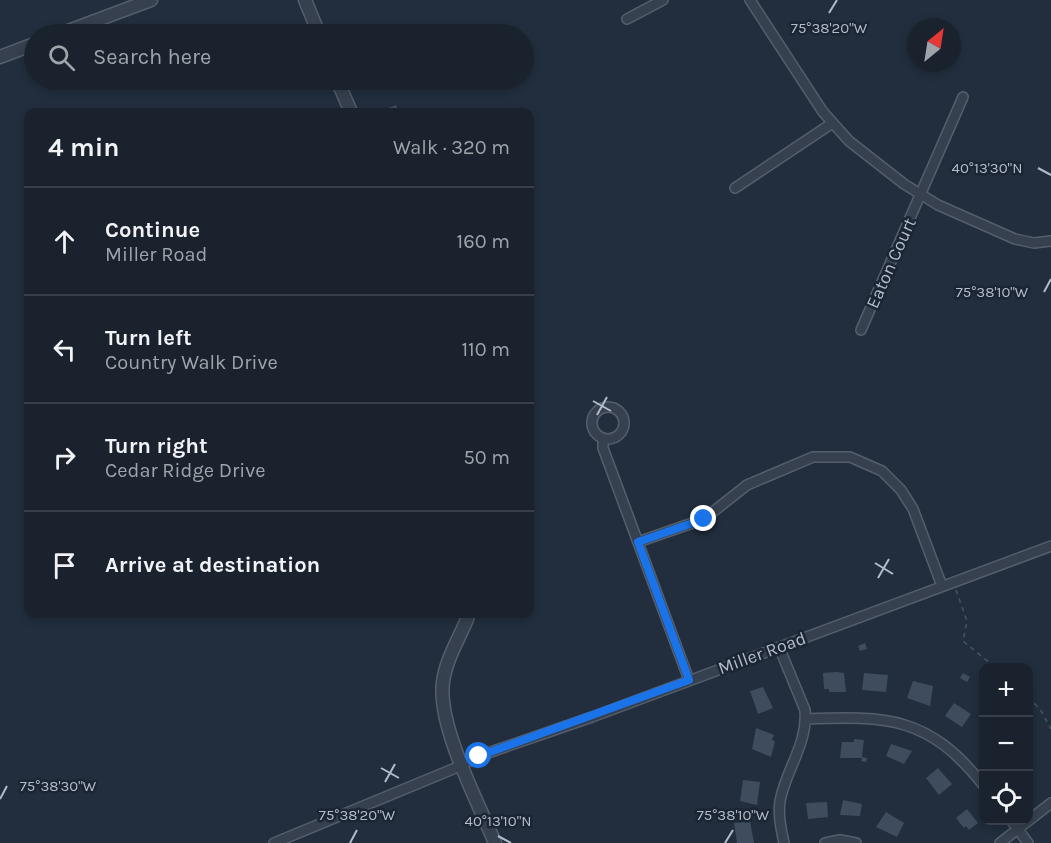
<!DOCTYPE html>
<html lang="en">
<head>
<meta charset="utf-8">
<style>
  :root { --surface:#1a222e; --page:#272f3a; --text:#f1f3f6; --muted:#9fa4aa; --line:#383f4a }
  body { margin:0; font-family:Karla,sans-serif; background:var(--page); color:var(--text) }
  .controls { position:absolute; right:18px; bottom:18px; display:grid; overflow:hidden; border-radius:12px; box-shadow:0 3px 9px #0003 }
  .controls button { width:54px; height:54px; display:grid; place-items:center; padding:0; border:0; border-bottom:2px solid var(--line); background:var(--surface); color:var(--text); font:30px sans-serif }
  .compass { position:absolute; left:907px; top:18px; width:54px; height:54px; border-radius:50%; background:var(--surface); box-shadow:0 3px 9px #0003; rotate:30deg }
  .stop { position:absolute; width:18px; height:18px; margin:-14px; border:4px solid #1a73e8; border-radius:50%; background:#fff }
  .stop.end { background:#1a73e8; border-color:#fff; box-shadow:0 2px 6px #0008 }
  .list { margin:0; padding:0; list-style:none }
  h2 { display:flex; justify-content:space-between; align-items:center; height:78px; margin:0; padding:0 24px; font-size:26px }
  h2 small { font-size:20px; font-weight:400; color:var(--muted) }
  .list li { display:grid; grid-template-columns:39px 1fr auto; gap:18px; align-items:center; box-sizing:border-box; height:108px; padding:0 24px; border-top:2px solid var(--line) }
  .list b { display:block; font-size:22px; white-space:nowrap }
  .list p { margin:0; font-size:20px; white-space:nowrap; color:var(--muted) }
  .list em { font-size:20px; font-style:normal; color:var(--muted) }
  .icon { flex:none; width:33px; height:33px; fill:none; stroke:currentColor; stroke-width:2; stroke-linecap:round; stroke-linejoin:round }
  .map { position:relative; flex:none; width:1051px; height:843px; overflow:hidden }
  .search { position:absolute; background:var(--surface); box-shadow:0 3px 9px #0003; left:24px; top:24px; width:510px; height:66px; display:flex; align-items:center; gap:15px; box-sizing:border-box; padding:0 21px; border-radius:33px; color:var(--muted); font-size:22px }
  .panel { position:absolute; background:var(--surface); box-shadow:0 3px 9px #0003; left:24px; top:108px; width:510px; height:510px; border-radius:12px }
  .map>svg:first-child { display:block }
</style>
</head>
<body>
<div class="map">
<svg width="1051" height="843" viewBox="0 0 1051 843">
  <rect width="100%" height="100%" fill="#222e3e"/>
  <path fill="#3e4c5e" d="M396,105L399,112H379Z
    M865,643L867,649L860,651L858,646Z
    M836,672L844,673L846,692H829V689H824L823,673Z
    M864,673L888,675L886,692L862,690Z
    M963,673L970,677L967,682L960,678Z
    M913,681L933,686L930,706L907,698Z
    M763,687L773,708L758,714L750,691Z
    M954,703L971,714L962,727L945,716Z
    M756,728L774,735L772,740L775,741L771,757L752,749Z
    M854,739L864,740L862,757L867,758L866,762L861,761L862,758H840L842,742H854Z
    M891,744L912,751L904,764L886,756Z
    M938,768L952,784L939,795L926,778Z
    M1029,768L1033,769L1031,786H1029Z
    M743,780L760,782L757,805L740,801Z
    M843,800L862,804L860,816L840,815Z
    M827,802L828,817L808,819L806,803Z
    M967,809L978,823L969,830L966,826L964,828L956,818Z
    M886,812L904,823L897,837L876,827Z
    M750,821L754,843H737L734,823Z"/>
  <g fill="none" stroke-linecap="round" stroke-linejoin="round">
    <defs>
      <path id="minor" d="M750,0L823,112L849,141L904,184L938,205L1015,239L1034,243L1051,241
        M627,19L663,0
        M735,188L831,124
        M861,330L963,97
        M592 423a16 16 0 1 1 32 0a16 16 0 1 1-32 0Z
        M603,439V448L689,680
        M638,542L704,519L747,485L813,457H850L882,471L901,490L913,509L942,586
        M779,647L805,710C808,744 786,769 780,801C778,815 781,829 784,843
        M806,719C888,716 929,716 984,786
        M1011,820L1028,843
        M274,843L453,769L479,756L592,717L1051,546
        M825,843L840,840L856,843
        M1000,843L1051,803"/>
      <path id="tertiary" d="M305,0L319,34
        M60,34L151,0
        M0,57L34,44
        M337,80L351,112
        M469,614C461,636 446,658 443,682C437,725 478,802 495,843"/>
    </defs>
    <use href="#minor" stroke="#545e6c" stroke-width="12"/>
    <use href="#tertiary" stroke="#545e6c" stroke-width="15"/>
    <path stroke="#42595c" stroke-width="1.5" stroke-dasharray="4.5 4.5" stroke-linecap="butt" d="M956,590L967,621L963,641L996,668
      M1028,697L1040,709L1051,729"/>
    <use href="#minor" stroke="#36404e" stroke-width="9"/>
    <use href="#tertiary" stroke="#36404e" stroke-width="12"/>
  </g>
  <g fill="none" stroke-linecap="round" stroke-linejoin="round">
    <path stroke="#1a73e8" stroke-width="8" d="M479,756L689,680L638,542L704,519"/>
  </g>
  <path fill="none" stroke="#b2bbc9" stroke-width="2" d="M829,13L837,0M1038,168L1051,175M1044,292L1051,279M593,401L611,411M597,415L607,397M875,563L893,574M878,578L889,559M381,768L399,778M385,782L395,764M0,799L7,786M498,836L511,843M350,843L357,830M725,843L733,830"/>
  <g text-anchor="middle" stroke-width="5" stroke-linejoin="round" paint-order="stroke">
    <g font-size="18" fill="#b2bbc9" stroke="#1b2533">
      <text transform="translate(891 263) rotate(-66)" y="6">Eaton Court</text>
      <text transform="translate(762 653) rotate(-20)" y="6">Miller Road</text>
    </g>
  </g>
  <g font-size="15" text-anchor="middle" fill="#b2bbc9" stroke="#1b2533" stroke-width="5" stroke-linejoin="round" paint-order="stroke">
    <text x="829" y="33">75°38'20"W</text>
    <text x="987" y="173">40°13'30"N</text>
    <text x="992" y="297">75°38'10"W</text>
    <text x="58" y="791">75°38'30"W</text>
    <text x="357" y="820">75°38'20"W</text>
    <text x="733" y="820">75°38'10"W</text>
    <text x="498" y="826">40°13'10"N</text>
  </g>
</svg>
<div class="controls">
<button>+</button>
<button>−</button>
<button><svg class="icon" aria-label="locate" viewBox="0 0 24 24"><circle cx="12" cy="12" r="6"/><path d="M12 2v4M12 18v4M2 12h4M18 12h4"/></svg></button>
</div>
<svg class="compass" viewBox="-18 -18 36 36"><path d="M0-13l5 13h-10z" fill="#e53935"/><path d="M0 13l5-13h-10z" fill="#9fa4aa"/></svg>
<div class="stop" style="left:479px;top:756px"></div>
<div class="stop end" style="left:704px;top:519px"></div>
<div class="search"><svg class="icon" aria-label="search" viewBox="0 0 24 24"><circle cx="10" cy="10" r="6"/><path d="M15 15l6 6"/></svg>Search here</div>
<section class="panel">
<h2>4 min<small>Walk · 320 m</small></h2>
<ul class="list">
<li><svg class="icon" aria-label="ahead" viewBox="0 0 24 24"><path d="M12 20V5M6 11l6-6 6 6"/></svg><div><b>Continue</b><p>Miller Road</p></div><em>160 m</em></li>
<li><svg class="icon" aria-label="left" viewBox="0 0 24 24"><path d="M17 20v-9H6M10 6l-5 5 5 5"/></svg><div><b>Turn left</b><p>Country Walk Drive</p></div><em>110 m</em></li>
<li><svg class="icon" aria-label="right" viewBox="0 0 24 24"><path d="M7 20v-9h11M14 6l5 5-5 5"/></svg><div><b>Turn right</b><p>Cedar Ridge Drive</p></div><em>50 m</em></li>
<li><svg class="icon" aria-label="arrive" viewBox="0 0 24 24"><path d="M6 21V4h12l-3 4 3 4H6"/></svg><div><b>Arrive at destination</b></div></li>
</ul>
</section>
</div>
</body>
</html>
